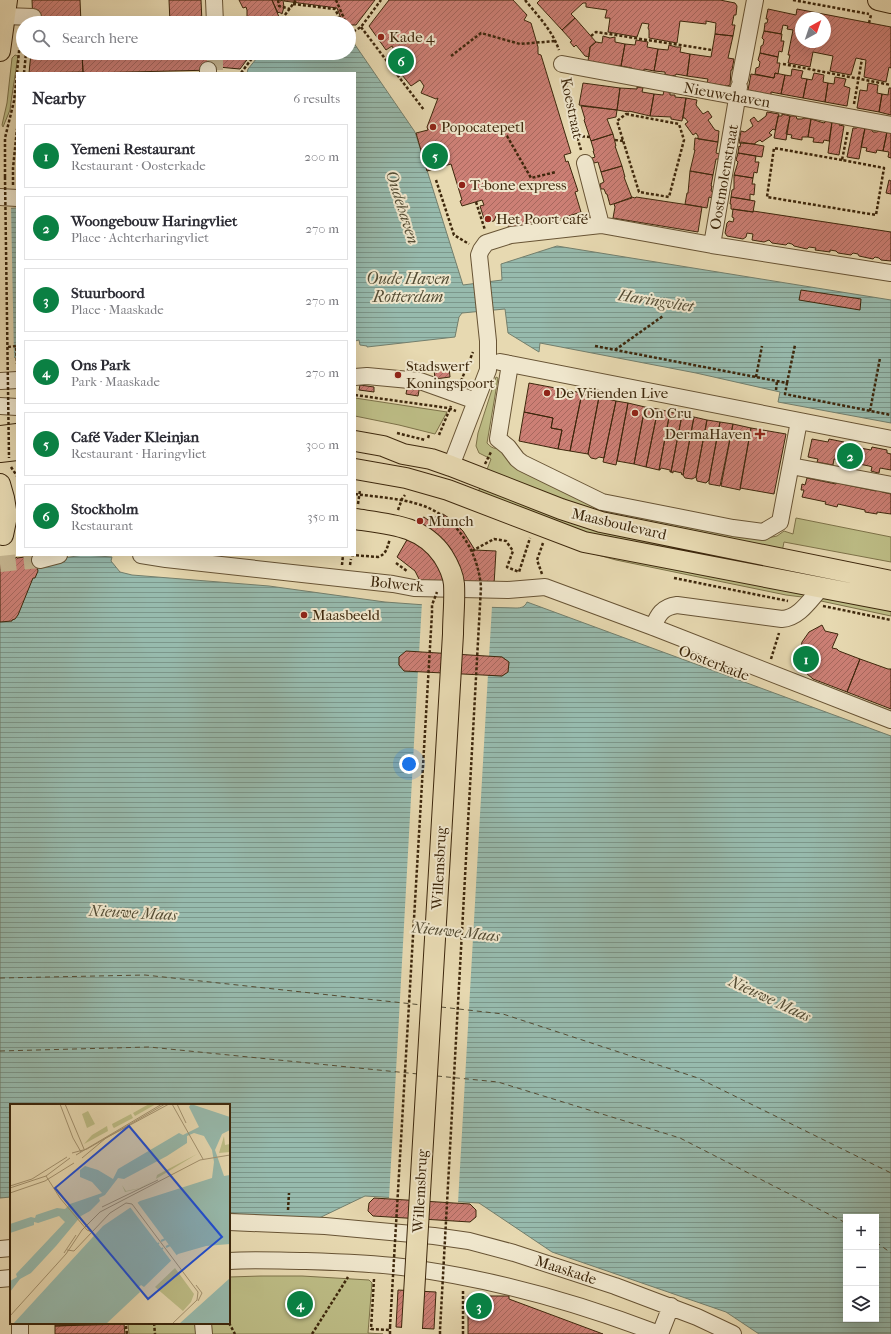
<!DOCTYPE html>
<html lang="en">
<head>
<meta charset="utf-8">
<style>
  :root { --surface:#fff; --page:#f2f2f3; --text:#2b2b33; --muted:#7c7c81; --line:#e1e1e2; --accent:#0b8043 }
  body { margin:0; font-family:"IM FELL French Canon",serif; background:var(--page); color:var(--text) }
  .controls { position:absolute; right:12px; bottom:12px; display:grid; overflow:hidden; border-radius:0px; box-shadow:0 4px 16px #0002 }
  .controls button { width:36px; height:36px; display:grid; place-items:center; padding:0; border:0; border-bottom:1px solid var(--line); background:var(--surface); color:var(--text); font:20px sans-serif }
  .compass { position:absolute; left:795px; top:12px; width:36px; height:36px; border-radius:50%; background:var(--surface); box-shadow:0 4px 16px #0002; rotate:40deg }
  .you { position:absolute; left:409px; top:764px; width:14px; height:14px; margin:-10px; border:3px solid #fff; border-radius:50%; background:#1a73e8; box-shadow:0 0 0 6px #1a73e833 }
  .badge { display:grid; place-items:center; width:26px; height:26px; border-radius:50%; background:var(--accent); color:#fff; font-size:13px; font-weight:700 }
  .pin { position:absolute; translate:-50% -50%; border:2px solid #fff; box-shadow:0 1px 4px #0006 }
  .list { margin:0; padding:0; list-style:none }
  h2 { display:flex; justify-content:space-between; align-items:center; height:52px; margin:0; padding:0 16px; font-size:17px }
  h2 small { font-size:13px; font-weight:400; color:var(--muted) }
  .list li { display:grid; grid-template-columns:26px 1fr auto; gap:12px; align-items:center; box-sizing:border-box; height:64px; margin:0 8px 8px; padding:0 8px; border:1px solid var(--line); border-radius:0px }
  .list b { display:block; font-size:15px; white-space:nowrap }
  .list p { margin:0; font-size:13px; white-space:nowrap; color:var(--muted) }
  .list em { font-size:13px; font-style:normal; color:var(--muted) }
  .icon { flex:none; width:22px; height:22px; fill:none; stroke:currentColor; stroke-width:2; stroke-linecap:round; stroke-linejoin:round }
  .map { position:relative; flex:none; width:891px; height:1334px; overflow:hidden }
  .search { position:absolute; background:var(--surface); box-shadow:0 4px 16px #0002; left:16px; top:16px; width:340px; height:44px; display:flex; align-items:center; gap:10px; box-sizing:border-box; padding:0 14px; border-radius:22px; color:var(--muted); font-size:15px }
  .panel { position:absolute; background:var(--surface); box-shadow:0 4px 16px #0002; left:16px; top:72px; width:340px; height:484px; border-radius:0px }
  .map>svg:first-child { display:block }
</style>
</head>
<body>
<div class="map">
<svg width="891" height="1334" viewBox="0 0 891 1334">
  <defs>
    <pattern id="water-rules" width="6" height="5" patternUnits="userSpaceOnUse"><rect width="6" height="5" fill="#97baad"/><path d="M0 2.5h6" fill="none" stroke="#7c978b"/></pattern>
    <pattern id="building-hatch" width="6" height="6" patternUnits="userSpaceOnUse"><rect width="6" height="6" fill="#cc7f75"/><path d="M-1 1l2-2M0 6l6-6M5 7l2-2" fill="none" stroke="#a7685e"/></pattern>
  </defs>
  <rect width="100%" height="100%" fill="#e7d9b1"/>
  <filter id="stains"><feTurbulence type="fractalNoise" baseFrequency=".005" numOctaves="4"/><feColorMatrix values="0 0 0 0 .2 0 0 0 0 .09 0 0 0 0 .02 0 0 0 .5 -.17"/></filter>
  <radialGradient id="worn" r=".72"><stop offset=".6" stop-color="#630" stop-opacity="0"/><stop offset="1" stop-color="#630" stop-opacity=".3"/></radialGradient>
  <path fill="#bdbd86" stroke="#7d7249" d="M15,55L18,56L11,102L10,110L3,127L2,125L7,103L12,58Z
    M496,377L498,378L487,443C493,450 497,449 505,447L591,501L767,538L777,536L784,531L793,534L796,518L891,537V562L784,542L782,552L609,517L486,472L491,459L479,453L476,446L478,433Z
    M355,398L447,412L435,434L399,425L355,416Z
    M481,484L825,577H813L588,536L478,493Z
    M580,550L807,592L802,597L786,595L616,560Z
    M826,598L891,610V616L821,601L822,599Z
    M261,1276H302L369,1280L372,1283L368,1333L383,1334H129L128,1324H124V1323H229V1277Z"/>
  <path fill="url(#water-rules)" stroke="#737f6d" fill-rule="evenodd" d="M349,36L415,132L463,285L502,280L501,264L557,246L891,300V423L778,402L780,392L696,373L540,343L539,352L508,333L505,309L462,313L459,317L455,337L367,347V346L360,345L359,340L355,341V73H247L248,69L261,53H349Z
    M16,208L17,209V357L0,359V209Z
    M84,555L112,557L111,561L120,572L132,575L269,586L385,602L439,606L516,608C521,608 525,607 527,602L891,736V1334H759L726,1312L552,1252L479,1203L365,1196L317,1219L247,1217L229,1212V1105H11V1197L0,1198V571L56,559ZM406,652L502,657L509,662L508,672L502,676L404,671L399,665V657ZM846,1217H876V1319H846Z"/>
  <path fill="#e7d9b1" d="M11,206L14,358L0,361V207Z
    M422,602L492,606L489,658L419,654Z
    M418,670L488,674L458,1203L389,1199Z"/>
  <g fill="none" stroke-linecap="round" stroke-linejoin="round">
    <path stroke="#544c34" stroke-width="1" stroke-dasharray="5 4" stroke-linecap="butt" d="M0,978L145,975L422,1005
      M441,1007L503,1014L698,1078L891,1173
      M0,1051L149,1047L418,1074
      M437,1076L498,1082L680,1138L846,1223
      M876,1242L891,1253"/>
  </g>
  <path fill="url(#building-hatch)" stroke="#3d270c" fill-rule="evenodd" d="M32,0H80L81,23H33Z
    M169,0H201L202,23H170Z
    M239,0H272L279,17L275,23H240L244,18H245L247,17V10L246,7L243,8Z
    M272,0H280V1L283,0L284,7L282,14L279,12L278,13Z
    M284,0H375L356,25H349V23H343L337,8L284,1Z
    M389,0H513L527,15L524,20L531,23L538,47V54L541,55L571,153L564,155L566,162L568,161L578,191L575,192L581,212L544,224L540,220L509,229L507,222L496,216L494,221L485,222L480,206L484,205L482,200L462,206L460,201L462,200L451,164L427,171L416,133L428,130L427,127L438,98L436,99L421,93L424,86L420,80L411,86L402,75L408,70L407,68L401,72L392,59L397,55L394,50L392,46L386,50L369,26Z
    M540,0H720L735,3L737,6L736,15H734L732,25H735L733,36L715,34L716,23L706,21V24L680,21L677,43L649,38V30L648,28L649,24L642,23L637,37L608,32L610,18H605L607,10L586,7V3H583L571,14L575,18L562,30L537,3Z
    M768,9L796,15L797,9L891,27V68L889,67L886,82L864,77L866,60L856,58L851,75L830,71L833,56L813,52L810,67L788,63L790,55H788L793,30L787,29L788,26L783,25L781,34L764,31L765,23H767L768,19H766ZM801,18H825V42H801Z
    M575,18L596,42L590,47L589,57L585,56L576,45L574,47L570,42L572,41L562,30Z
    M764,31L782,34L781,41H784L782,52L779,51L778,57L760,53L761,46L763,45L764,40L762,38Z
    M715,34L733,36L728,58L734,59L732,70H731L730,85L727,86L707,83L708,79L687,76L690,54L711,57Z
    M603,36L610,38L615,37V42L625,44L621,66L611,65V66L588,61L590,47L596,42L602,43Z
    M636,40L648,42L647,47L658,49L654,71L644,69V71H638L632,69V68L621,66L625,44L635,45Z
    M669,45L676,47H681L680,52L690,54L687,76L676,74V75L671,76L665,74V72L654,71L658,49L668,50Z
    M31,53H82L83,72L29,73Z
    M82,53H213L214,70L87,73L83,72Z
    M223,53H252L240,69L218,67L219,57H222Z
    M760,53L778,57L777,63H780L778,74L775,73L774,78L755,74L756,68L759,67L760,62L758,60Z
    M792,69L803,71L801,78L807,79L803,98L781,94L785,75L791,76Z
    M775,73L785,75L781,94L771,92V96L749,92L748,90L751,74L774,78Z
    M814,73L824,75L823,82L828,83L825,102L803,98L807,79L812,80Z
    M835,77L846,79L844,86L850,88L847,106L825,102L828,83L834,84Z
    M583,83L620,88L617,110L579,105Z
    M868,83L878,85L877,93L882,94L879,112L857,108L860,90L867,91Z
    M637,87L643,88L642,92L654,94L650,116L629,111V112L617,110L620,88L637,89Z
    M889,88H891V115L879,112L882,94L888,95Z
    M664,91L670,92V95H675V97L686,98L682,121L671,119V117L650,116L654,94L663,95Z
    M686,98L697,100L696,105L703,114L708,111L712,117L708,120L715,130L719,131L718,142L698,139V136L696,133L693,135L685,124L688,122L685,118H683Z
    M581,106L617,110L616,117L607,119L613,134L591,141L584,120L585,119Z
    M767,112L779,114L775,130L773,129L769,133L772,135L762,142L760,140L755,143V144L739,143L741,131L745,132L753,126L750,120L754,117L758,122L766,116Z
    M782,114L790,116L786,140L774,138L778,116H782Z
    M790,116H796L797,119H802L804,118L811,119L808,137H802V140L791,138L792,135L786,134Z
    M811,119L824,123L826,121L832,122L829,141L824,140L823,143L813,142L814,138L808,137Z
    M832,122L840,123L839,125L844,126L839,155L828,153Z
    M858,127L865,128L859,159L847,157L853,128H857Z
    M865,128L871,129L873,132H877L879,131L887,132L883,151L877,150L876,153L866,151L867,148L861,147Z
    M887,132L891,133V158L888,157L889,152L883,151Z
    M613,134L616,146H615L622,166L601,172L598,162L594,163L592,158L595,157L593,151H594L591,141Z
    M695,138L718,142L716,153L720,154L719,159H716L713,175L690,171L695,150H694Z
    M741,142L764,146L762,157L738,153L739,146L740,147Z
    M738,153L756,156L755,162H759L757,173L754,172L753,178L734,175L738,162L736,160Z
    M622,166L625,177H624L632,198L610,205L607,194H606L604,189H601L600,184L604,182L601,172Z
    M690,171L713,175L711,186H712L711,191L714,192L713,198L709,197L707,208L685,204L687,193H688Z
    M734,175L753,178L752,184H755L754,195L750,194V200L731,197L732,190L734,189Z
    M889,180L891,181V194L886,193Z
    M632,197L635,198L636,197L702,207L698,232L613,218L615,207L614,204Z
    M731,197L755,201L753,212L731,209V204H730Z
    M733,209L753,212V211L891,232V261L881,260L879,258L875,257L873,259L859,256L858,254L853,253L851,255L838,253L836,251L830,250V252L815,250L816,248L809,247L807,249L794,246L792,244L788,243L786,245L772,243L769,240L764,242L752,240L753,234L747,233L746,237L743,239L727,236L725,233L727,223L729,221L733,222L734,218L732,217Z
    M801,290L861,299L860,310L799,300Z
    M449,367L450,377L435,379L434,369Z
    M408,383L420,385L418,396L406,394Z
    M529,383L582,393L570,451L558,449L562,430L551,428L553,418L524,412Z
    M360,385L374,387V392L359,390Z
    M582,393L599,397L588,454L570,451Z
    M599,397L616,401L604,458L599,457L596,459L591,458L588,454Z
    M616,401L628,403L616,465L603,462Z
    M628,403L645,407L634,464L617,461Z
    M645,407L658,409L646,467L634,464Z
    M658,409L670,412L659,470L646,467Z
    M524,412L553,418L551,428L562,430L558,449L519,441Z
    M670,412L682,415L671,472H670V470L661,468L660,470H659Z
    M682,415L694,417L683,475L681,474L682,473L673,471V473L671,472Z
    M694,417L707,420L696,477L692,479L685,478L683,475Z
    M707,420L720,422L709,480L706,483L697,481L696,477Z
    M720,422L733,424L720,486L709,484V480Z
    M733,424L751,428L740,490L721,486Z
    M751,428L786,434L774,494L740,488Z
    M812,439L828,442L829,439L844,442V445L871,450L872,447L887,450V453L891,454V470L880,468L879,473H878L871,471L872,467L869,466L834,459L833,465L817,462L818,459L808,457Z
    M807,478L836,484L837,482L842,483V484L876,491V490L882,491V492L891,494V514L877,512V514L865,512V510L838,504L837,507L825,504L826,502L802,497L804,490H801L802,484L805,485Z
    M443,514L452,520L463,531L475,550L496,551L494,585L420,581L415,571L397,557L419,519L424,517L428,520Z
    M34,555L38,571L35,578H33L18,615L15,619L12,620V621L0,622V561L15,559L16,557L17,558L33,556Z
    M822,625L825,631L838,634L832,648L837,649L839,651L860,659L847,692L813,679L806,673L801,664L799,656L802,642L809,632Z
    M406,651L502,657L509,662L508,672L502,676L404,671L399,665V657Z
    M860,659L888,669H891V709L847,692Z
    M374,1198L470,1204L476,1210V1217L470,1222L373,1216L368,1211L369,1203Z
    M398,1290L436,1292L434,1329L396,1327Z
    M468,1296H509V1299L603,1334H468Z
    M55,1323H76V1325L55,1326Z
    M124,1324L125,1334H55V1326Z"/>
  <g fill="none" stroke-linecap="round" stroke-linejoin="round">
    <path stroke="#c5b590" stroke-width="16" stroke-dasharray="16 8" stroke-linecap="butt" d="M215,70V53
      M0,564L40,560"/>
    <defs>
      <path id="minor" d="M214,0L215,23
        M5,16L33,17
        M562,64L891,125
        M208,70V73
        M740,79L755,0
        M585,163L601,225
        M0,197L17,198
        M712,245L739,87
        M500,362L891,439
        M510,364L498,439L508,447L517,459L522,463L602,502L733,528L763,532L780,522L799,421
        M355,377L367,376L420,381L476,401
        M1,381L17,380
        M0,406L17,407
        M451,466L488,370V341L479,255L481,250L486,243L511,235L601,225L712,245L891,273
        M791,466L891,485
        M141,555L166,559L393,584L414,588L508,590L545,587L653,627L891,720
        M40,560L59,555
        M653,627C658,615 662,607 677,605L782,619C799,618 810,600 821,588
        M229,1222L325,1226L434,1236L469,1241L514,1253L615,1286L697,1317L733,1334
        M0,1249L11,1248
        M229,1261C254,1259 280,1261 305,1261C337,1262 370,1263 402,1267C490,1278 576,1302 659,1334
        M0,1279L11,1278
        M20,1323V1334
        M203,1323L204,1334
        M660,1334L671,1306"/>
      <path id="major" d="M878,0L891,3
        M0,51L7,0
        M0,436L17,434
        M355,441L383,446L403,454L431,459L451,466L561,509L601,522L891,581
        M0,452L17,450
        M355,469L406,478L448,490L584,542L891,601
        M0,484L4,498L7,516L3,535"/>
    </defs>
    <use href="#minor" stroke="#685435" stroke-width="18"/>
    <use href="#major" stroke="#3d270c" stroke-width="22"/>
    <path stroke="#3d270c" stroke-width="2.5" stroke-dasharray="3 2" stroke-linecap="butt" d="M278,0L279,6L290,9
      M336,0L346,23
      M525,0C538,16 552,30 559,50
      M793,0L869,14
      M293,4L335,9L342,23
      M279,23L296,0
      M869,23L871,15
      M361,27L424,110
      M349,29L351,33
      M349,34L361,27L381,0
      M591,36L596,32L712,50
      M451,56L481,33L520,44L556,41
      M783,64L891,85
      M17,73L21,30
      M24,73L26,53
      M241,73L256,53
      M565,79L577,136L581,150
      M854,104L862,59
      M626,114L679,124L684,140L669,197L639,192L617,121Z
      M489,127L507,136L531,178L556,172
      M577,136L590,137
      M615,140L623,141
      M842,160L774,148L767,197L876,215L884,168L842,160L848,130
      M5,177V138L14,101L17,74
      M436,180L454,235L469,244
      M13,185V168L17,129
      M476,202L485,230
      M595,346L787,383L785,394L891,415
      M8,347L16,346L17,364
      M615,350L663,316
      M756,377L762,346
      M461,381L473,352
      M787,383L795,345
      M776,390L777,381
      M355,395L448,408L456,411
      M870,411L880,358
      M397,433L425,440
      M439,435L451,406
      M428,438L429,435
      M485,464L491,452
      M11,467L17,476
      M358,504L360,490
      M398,510L402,499L405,495
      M472,551L494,539L506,541L513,551L507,567L519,572L530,538
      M351,555L378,557C387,554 387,547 390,539
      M396,563L407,571
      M342,565L343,555
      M350,565L351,559
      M542,574L537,560L543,543
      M674,578L788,601
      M823,606L891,620
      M771,659L779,633
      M288,1210L289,1193
      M374,1279L371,1329L390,1330
      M154,1323L155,1334
      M229,1323L235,1334
      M126,1326L127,1334
      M312,1334L348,1277
      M390,1334V1327
      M440,1334V1330
      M463,1334V1291"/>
    <use href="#minor" stroke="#efe6cc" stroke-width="16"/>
    <use href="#major" stroke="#e7d9b1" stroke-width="20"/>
    <defs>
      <path id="major-bridge" d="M355,519C389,524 422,525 443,556C448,564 453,574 454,584C455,601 453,617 453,634L412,1328"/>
    </defs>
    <use href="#major-bridge" stroke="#3d270c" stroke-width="22" stroke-linecap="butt"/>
    <path stroke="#3d270c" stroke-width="2.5" stroke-dasharray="3 2" stroke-linecap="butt" d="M5,177L9,458
      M355,494C377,497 400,498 421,505C457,517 478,551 481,587L440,1330
      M390,1327L432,613V605L437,592"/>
    <use href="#major-bridge" stroke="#e7d9b1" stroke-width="20"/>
  </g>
  <g fill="#8f2418" stroke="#efe6cc" stroke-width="1.5">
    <circle cx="381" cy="37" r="4"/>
    <circle cx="433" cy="127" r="4"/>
    <circle cx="462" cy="185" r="4"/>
    <circle cx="488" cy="219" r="4"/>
    <circle cx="398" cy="375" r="4"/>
    <circle cx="547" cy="393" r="4"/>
    <circle cx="635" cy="413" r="4"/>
    <path d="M758 428h4v4h4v4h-4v4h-4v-4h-4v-4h4z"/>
    <circle cx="420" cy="521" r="4"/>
    <circle cx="304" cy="615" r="4"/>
  </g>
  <g text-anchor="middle" stroke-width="4" stroke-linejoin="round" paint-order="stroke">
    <g font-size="15" fill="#3d270c" stroke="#efe6cc" text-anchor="start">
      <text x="389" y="42">Kade 4</text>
      <text x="441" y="132">Popocatepetl</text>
      <text x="470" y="190">T-bone express</text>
      <text x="496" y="224">Het Poort café</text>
      <text x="406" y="371">Stadswerf<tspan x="406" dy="17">Koningspoort</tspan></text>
      <text x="555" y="398">De Vrienden Live</text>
      <text x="643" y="418">On Cru</text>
      <text x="751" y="439" text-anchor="end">DermaHaven</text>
      <text x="428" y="526">Munch</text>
      <text x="312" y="620">Maasbeeld</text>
    </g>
    <g font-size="15" fill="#3d270c" stroke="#efe6cc">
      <text transform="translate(727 95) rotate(10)" y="5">Nieuwehaven</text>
      <text transform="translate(572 108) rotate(78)" y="5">Koestraat</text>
      <text transform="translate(724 177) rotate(-80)" y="5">Oostmolenstraat</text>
      <text transform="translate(619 524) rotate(13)" y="5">Maasboulevard</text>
      <text transform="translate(397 584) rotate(6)" y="5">Bolwerk</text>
      <text transform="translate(714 663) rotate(21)" y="5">Oosterkade</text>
      <text transform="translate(439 868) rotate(-87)" y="5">Willemsbrug</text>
      <text transform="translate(420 1191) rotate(-87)" y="5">Willemsbrug</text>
      <text transform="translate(566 1270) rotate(18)" y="5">Maaskade</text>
    </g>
    <g font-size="16" font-style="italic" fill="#544c34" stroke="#efe6cc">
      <text transform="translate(403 207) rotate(72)" y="6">Oudehaven</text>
      <text x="408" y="284">Oude Haven<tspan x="408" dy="18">Rotterdam</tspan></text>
      <text transform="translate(656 300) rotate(9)" y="6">Haringvliet</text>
      <text transform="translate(133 912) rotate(3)" y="6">Nieuwe Maas</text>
      <text transform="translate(456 931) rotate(6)" y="6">Nieuwe Maas</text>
      <text transform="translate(770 998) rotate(25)" y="6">Nieuwe Maas</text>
    </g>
  </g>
  <g transform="translate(10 1104)">
    <rect width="220" height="220" fill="#e7d9b1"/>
    <path d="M139,0H146L125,12L123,9ZM78,7L85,20L77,24L72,10ZM121,10L123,14L104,24L103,23L102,20ZM97,22L98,27L74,40L82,31ZM214,32L215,41L220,40V48L209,49ZM187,50L131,84L115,88L112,81L116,87L130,84L146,75L147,71ZM165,164L184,190L181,198L173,207L145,183Z" fill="#bdbd86"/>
    <path d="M181,0L220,13V26L212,30L205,46L214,72L220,71V140L196,142L168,150L134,183L131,181L128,184L130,188L96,220H3L93,122L130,97L202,74L204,58L202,46L194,32L184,29L177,32V39L157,52L114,75L108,74L95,91L89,94L90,97L80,107L71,112L46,142L21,169L10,175L0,188V177L7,173L6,170L55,118L49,112L28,119L24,118V121L0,129V120L21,113L25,114L26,111L47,104L55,105L60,100L92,89L82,78L70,73V66L75,62L88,66L103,75L108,65L169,29L173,31L189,23L179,3ZM220,174V218L216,220H169Z" fill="#97baad"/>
    <path d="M127,98L168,153L162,158L120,103Z" fill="#e7d9b1"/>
    <path fill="none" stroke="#97baad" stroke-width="2" d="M151,137L178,125L200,119H220M156,143L180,131L220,125M60,220L95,180L125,155L149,139M69,220L101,186L130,160L153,144"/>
    <path fill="none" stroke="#a3926f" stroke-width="1" d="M50,0L63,34L71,48M55,0L74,45M162,0L193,55M167,0L176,19M62,49L77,45L155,0M66,51L152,0M72,54L96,34L159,0M36,72L50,94L77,126L82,128M0,82L22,75L57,53M0,84L36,72L60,54M0,89L35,77L64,59M92,103L148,76M57,146L64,147L100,109L116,99L122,100L188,188L187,196L162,220M54,149L66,131M186,181L192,189L188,197M0,212L56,150L72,126L90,108L190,56L220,51"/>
    <path fill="#1d4ed8" fill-opacity="0.15" stroke="#1d4ed8" stroke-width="2" d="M119,22L212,133L138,195L45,84Z"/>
    <rect width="220" height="220" fill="none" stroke="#3d270c" stroke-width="2"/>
  </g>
  <rect width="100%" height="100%" filter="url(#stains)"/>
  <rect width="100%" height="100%" fill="url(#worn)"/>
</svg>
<div class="controls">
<button>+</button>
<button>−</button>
<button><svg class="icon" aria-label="layers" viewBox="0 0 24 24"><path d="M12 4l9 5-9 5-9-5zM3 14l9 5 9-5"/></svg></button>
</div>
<svg class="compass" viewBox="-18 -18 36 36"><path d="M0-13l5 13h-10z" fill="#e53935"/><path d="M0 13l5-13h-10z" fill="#7c7c81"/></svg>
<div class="you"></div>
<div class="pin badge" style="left:806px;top:659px">1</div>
<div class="pin badge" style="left:850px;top:456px">2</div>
<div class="pin badge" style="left:479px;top:1306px">3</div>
<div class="pin badge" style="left:300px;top:1304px">4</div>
<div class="pin badge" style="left:435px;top:156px">5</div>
<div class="pin badge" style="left:401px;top:61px">6</div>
<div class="search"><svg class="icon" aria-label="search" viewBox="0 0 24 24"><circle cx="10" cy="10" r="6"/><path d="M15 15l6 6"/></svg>Search here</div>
<section class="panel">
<h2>Nearby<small>6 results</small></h2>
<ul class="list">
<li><span class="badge">1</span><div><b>Yemeni Restaurant</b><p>Restaurant · Oosterkade</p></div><em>200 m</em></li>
<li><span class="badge">2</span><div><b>Woongebouw Haringvliet</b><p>Place · Achterharingvliet</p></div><em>270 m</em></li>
<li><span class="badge">3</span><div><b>Stuurboord</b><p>Place · Maaskade</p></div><em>270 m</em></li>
<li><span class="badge">4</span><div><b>Ons Park</b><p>Park · Maaskade</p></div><em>270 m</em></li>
<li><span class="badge">5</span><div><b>Café Vader Kleinjan</b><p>Restaurant · Haringvliet</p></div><em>300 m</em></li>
<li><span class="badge">6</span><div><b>Stockholm</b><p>Restaurant</p></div><em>350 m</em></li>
</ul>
</section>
</div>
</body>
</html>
